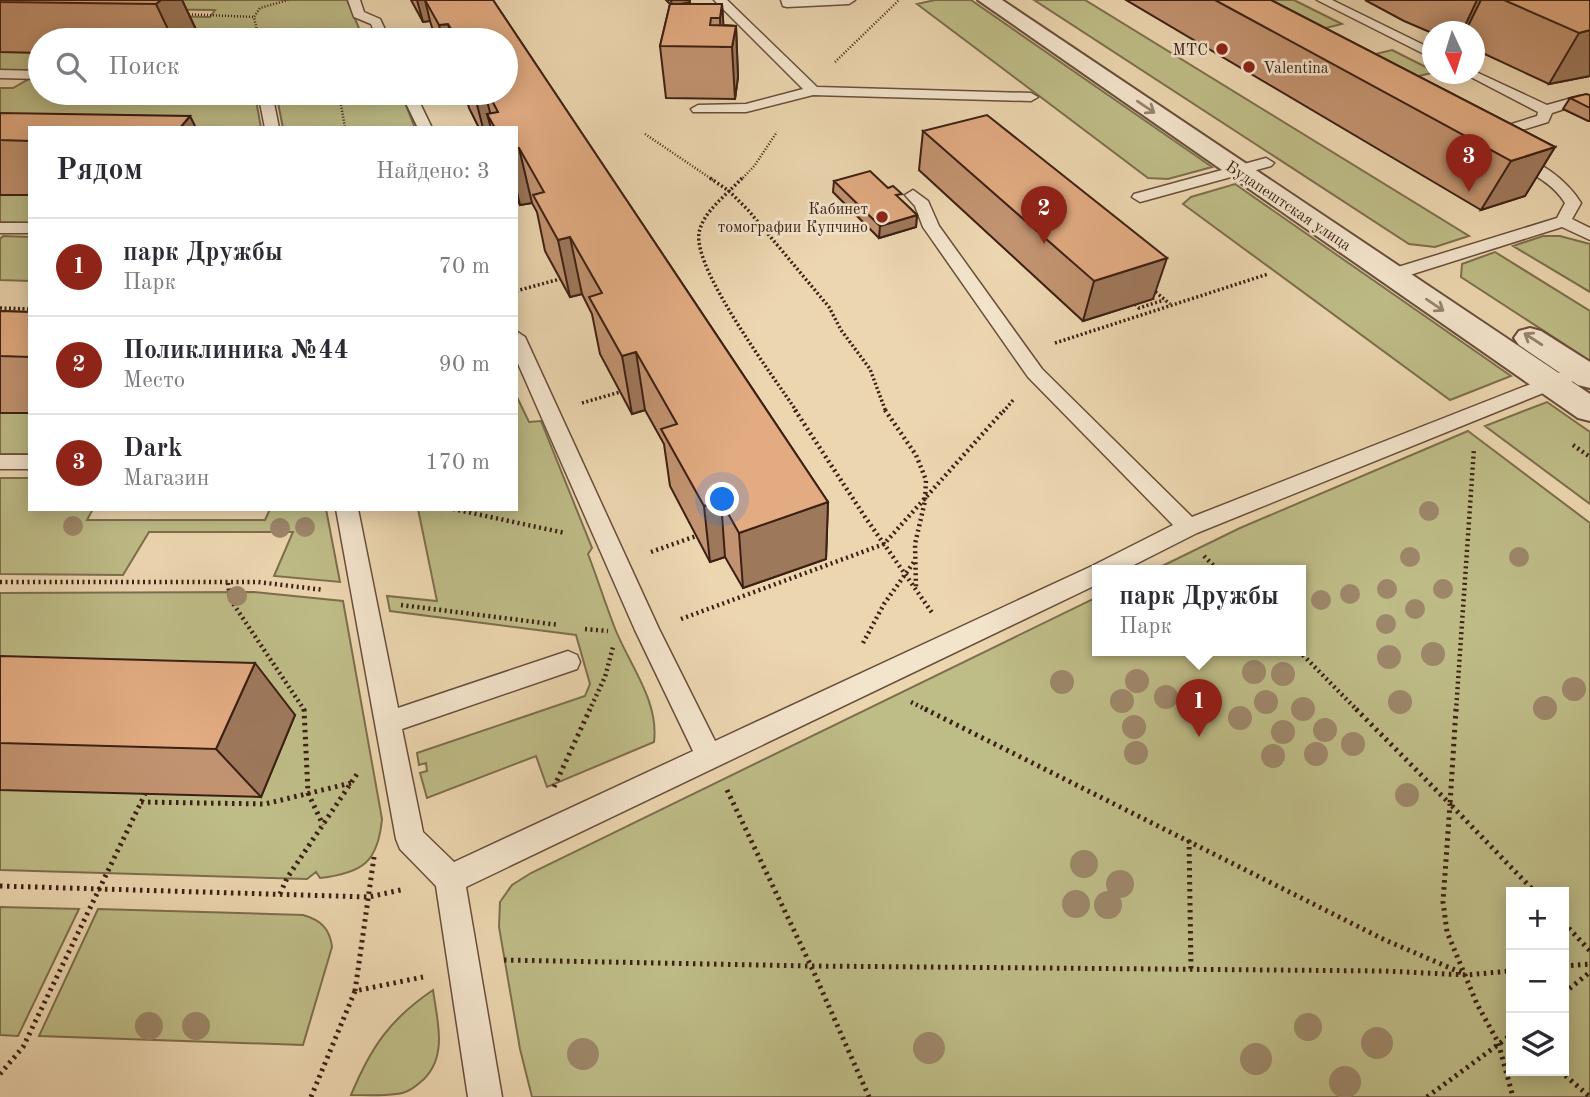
<!DOCTYPE html>
<html lang="ru">
<head>
<meta charset="utf-8">
<style>
  :root { --surface:#fff; --page:#f2f2f3; --text:#2b2b33; --muted:#7c7c81; --line:#e1e1e2; --accent:#8f2418 }
  body { margin:0; font-family:"Old Standard TT",serif; background:var(--page); color:var(--text) }
  .controls { position:absolute; right:21px; bottom:21px; display:grid; overflow:hidden; border-radius:0px; box-shadow:0 4px 18px #0003 }
  .controls button { width:63px; height:63px; display:grid; place-items:center; padding:0; border:0; border-bottom:2px solid var(--line); background:var(--surface); color:var(--text); font:35px sans-serif }
  .compass { position:absolute; left:1422px; top:21px; width:63px; height:63px; border-radius:50%; background:var(--surface); box-shadow:0 4px 18px #0003; rotate:176deg }
  .you { position:absolute; left:723px; top:500px; width:24px; height:24px; margin:-18px; border:5px solid #fff; border-radius:50%; background:#1a73e8; box-shadow:0 0 0 10px #1a73e833 }
  .badge { display:grid; place-items:center; width:46px; height:46px; border-radius:50%; background:var(--accent); color:#fff; font-size:23px; font-weight:700 }
  .pin { position:absolute; translate:-50% -58px; filter:drop-shadow(0 2px 4px #0008) }
  .pin::after { content:''; position:absolute; top:37px; width:24px; height:21px; background:inherit; clip-path:polygon(0 0,100% 0,50% 100%) }
  .popup { position:absolute; left:1092px; top:565px; width:214px; height:91px; box-sizing:border-box; display:grid; place-content:center; border-radius:0px; background:var(--surface); filter:drop-shadow(0 2px 5px #0005); font-size:23px; white-space:nowrap; color:var(--muted) }
  .popup b { font-size:26px; color:var(--text) }
  .popup::after { content:''; position:absolute; left:50%; top:100%; margin-left:-14px; border:14px solid transparent; border-top-color:var(--surface) }
  .list { margin:0; padding:0; list-style:none }
  h2 { display:flex; justify-content:space-between; align-items:center; height:91px; margin:0; padding:0 28px; font-size:30px }
  h2 small { font-size:23px; font-weight:400; color:var(--muted) }
  .list li { display:grid; grid-template-columns:46px 1fr auto; gap:21px; align-items:center; box-sizing:border-box; height:98px; padding:0 28px; border-top:2px solid var(--line) }
  .list b { display:block; font-size:26px; white-space:nowrap }
  .list p { margin:0; font-size:23px; white-space:nowrap; color:var(--muted) }
  .list em { font-size:23px; font-style:normal; color:var(--muted) }
  .icon { flex:none; width:38px; height:38px; fill:none; stroke:currentColor; stroke-width:2; stroke-linecap:round; stroke-linejoin:round }
  .map { position:relative; flex:none; width:1590px; height:1097px; overflow:hidden }
  .search { position:absolute; background:var(--surface); box-shadow:0 4px 18px #0003; left:28px; top:28px; width:490px; height:77px; display:flex; align-items:center; gap:18px; box-sizing:border-box; padding:0 24px; border-radius:38px; color:var(--muted); font-size:26px }
  .panel { position:absolute; background:var(--surface); box-shadow:0 4px 18px #0003; left:28px; top:126px; width:490px; height:385px; border-radius:0px }
  .map>svg:first-child { display:block }
</style>
</head>
<body>
<div class="map">
<svg width="1590" height="1097" viewBox="0 0 1590 1097">
  <rect width="100%" height="100%" fill="#ecd6b0"/>
  <filter id="stains"><feTurbulence type="fractalNoise" baseFrequency=".00286" numOctaves="4"/><feColorMatrix values="0 0 0 0 .2 0 0 0 0 .09 0 0 0 0 .02 0 0 0 .5 -.17"/></filter>
  <radialGradient id="worn" r=".72"><stop offset=".6" stop-color="#630" stop-opacity="0"/><stop offset="1" stop-color="#630" stop-opacity=".3"/></radialGradient>
  <path fill="#bebc87" stroke="#7d6e4d" stroke-width="2" fill-rule="evenodd" d="M136,0H347L364,40H40V71L0,70V13L210,17L215,10L126,9Z
    M935,0H971L1212,167L1168,179L1148,178L917,4Z
    M1034,0H1085L1469,236L1435,247L1409,244Z
    M1249,0H1294L1342,24L1310,32Z
    M1392,50L1432,70V73L1406,79L1363,57Z
    M29,79H40V93H122L119,97L256,100L261,128H30L0,142V88H13Z
    M276,93H401L415,128H283Z
    M0,150H30V223L0,222Z
    M1235,184L1511,376L1450,400L1183,204L1191,197Z
    M3,236L30,237V281L0,280V239Z
    M1543,236H1560L1590,244V292L1513,246Z
    M1495,252L1590,311V361L1461,277L1462,264Z
    M0,314L30,315V454H0Z
    M516,395L529,422L541,421L592,548L588,554C598,580 606,606 616,631C631,667 659,702 654,742L547,787L536,756L427,798L420,773L427,771L426,763L419,765L417,753L585,696L590,684L576,635L390,611L387,596L437,601L418,509H516Z
    M1547,402L1590,432V504L1485,426Z
    M1468,431L1590,523V1097H532L520,1049L499,927L500,902L512,885L531,873L1097,597L1098,651H1300V571H1152L1240,528ZM1511,892H1564V1071H1511Z
    M0,478H30V509H93L87,520H265L270,509H326L340,582L274,576L293,532H149L123,575L0,574Z
    M254,592L343,601L382,819C378,862 363,873 320,878L316,872L307,879L0,870V593Z
    M0,907L79,909L18,1036L0,1035Z
    M98,909L303,915C321,920 330,929 332,947L303,1045L39,1036Z
    M433,990C437,1020 448,1055 424,1079C415,1087 408,1093 396,1094C381,1096 366,1095 351,1095C371,1047 390,1019 433,990Z"/>
  <g fill="none" stroke-linecap="round" stroke-linejoin="round">
    <defs>
      <path id="service" d="M348,0H360L364,12L380,19L390,40H378L371,24L354,17Z
        M714,0H727L817,87L1031,93L1038,97L1031,101L813,95L746,112H693L691,109L698,105L746,104L803,89Z
        M781,0H855L849,4L787,7L783,6Z
        M1317,0H1332L1432,49V58Z
        M0,70L40,71V79L0,78Z
        M1474,71L1547,105L1579,96H1590V104H1580L1552,113L1548,122L1493,139H1483L1481,136L1483,133L1537,116L1538,112L1465,74H1474Z
        M258,93H272L279,128H265Z
        M401,93H415L432,128H418Z
        M1513,153C1540,161 1566,179 1581,203L1572,219L1590,228V240L1562,227L1397,279H1385L1382,275L1385,271L1557,218L1565,203C1552,182 1529,172 1508,161L1505,158Z
        M1266,158L1274,163L1271,166L1140,202L1132,197L1134,194Z
        M913,190L928,201L939,226L1042,369L1192,517L1574,367H1588L1590,372L1588,375L1197,533L1122,571H1098V584L466,887L502,1097H468L436,886L400,849L396,839L336,509H358L398,708L568,651L577,655L580,662L577,669L402,729L423,832L454,862L693,751L635,630L516,359V331L525,337L659,629L715,741L1092,566L1173,525L1028,377L923,227L915,206L905,195Z
        M0,223H30V233H0Z
        M0,455H30V469H0Z"/>
      <path id="tertiary" d="M978,0H1002L1590,394V421L1578,418Z
        M1530,328L1541,331L1590,362V388L1578,385L1519,345L1514,338L1519,331Z"/>
    </defs>
    <use href="#service" stroke="#684e3a" stroke-width="3"/>
    <use href="#tertiary" stroke="#684e3a" stroke-width="4"/>
    <path stroke="#3c2013" stroke-width="2.5" stroke-dasharray="1 2" stroke-linecap="butt" d="M183,14L254,17
      M242,40L256,28
      M259,40L254,17L260,8L288,0
      M835,62L899,0
      M339,93L345,128
      M645,134L713,180
      M741,180L755,165L777,132"/>
    <path stroke="#3c2013" stroke-width="3.5" stroke-dasharray="2 2.5" stroke-linecap="butt" d="M710,178L729,191L748,210L829,307L841,330L870,369L886,412
      M742,178C728,194 703,211 699,233C693,270 774,377 797,412
      M1152,289L1170,304
      M516,291L560,279
      M1135,304L1139,308L1164,300
      M0,308L30,309
      M1055,343L1268,274
      M582,403L620,392
      M1003,412L1014,399"/>
    <path stroke="#3c2013" stroke-width="4.5" stroke-dasharray="2 3.5" stroke-linecap="butt" d="M795,410L865,517L933,614
      M885,410L916,455L926,480L925,501L915,544L916,588
      M1573,445L1590,457
      M453,509L565,533
      M651,552L696,536
      M1204,556L1219,571
      M0,582H258L324,590
      M228,583L230,599L305,711
      M401,605L559,625
      M681,619L884,544L1004,410
      M585,629L608,631
      M863,643L884,604L914,562
      M1299,651L1358,711
      M911,702L929,711
      M589,711L605,677L613,647
      M1456,711L1474,448"/>
    <path stroke="#3c2013" stroke-width="5" stroke-dasharray="2.5 4.5" stroke-linecap="butt" d="M304,709L308,793L323,825
      M925,709L1385,940L1462,973
      M1356,709L1450,804L1443,902L1447,932L1477,1004L1498,1042L1513,1097
      M1456,709L1450,804L1535,892
      M554,787L590,709
      M727,790L811,966L869,1097
      M141,802L265,804L351,783
      M1189,840L1191,969
      M0,886L369,897L405,889
      M280,894L287,878L357,774
      M1564,923L1590,951
      M504,960L811,966L1385,971L1466,975L1511,971
      M1564,966L1590,964
      M355,991L374,857
      M1564,993L1590,972
      M1560,1071L1590,1097
      M0,1074L23,1047L145,794
      M311,1097L355,991L423,977
      M1427,1097L1511,1035"/>
    <use href="#service" fill="#f3e4cc" fill-rule="evenodd"/>
    <use href="#tertiary" fill="#f3e4cc" fill-rule="evenodd"/>
  </g>
  <g fill="#9d876a">
    <circle cx="1429" cy="511" r="10"/>
    <circle cx="73" cy="526" r="10"/>
    <circle cx="305" cy="527" r="10"/>
    <circle cx="280" cy="528" r="10"/>
    <circle cx="1410" cy="557" r="10"/>
    <circle cx="1519" cy="557" r="10"/>
    <circle cx="1387" cy="589" r="10"/>
    <circle cx="1443" cy="589" r="10"/>
    <circle cx="1350" cy="594" r="10"/>
    <circle cx="237" cy="596" r="10"/>
    <circle cx="1321" cy="600" r="10"/>
    <circle cx="1415" cy="609" r="10"/>
    <circle cx="1386" cy="624" r="10"/>
    <circle cx="1433" cy="654" r="12"/>
    <circle cx="1389" cy="657" r="12"/>
    <circle cx="1254" cy="672" r="12"/>
    <circle cx="1283" cy="674" r="12"/>
    <circle cx="1137" cy="681" r="12"/>
    <circle cx="1062" cy="682" r="12"/>
    <circle cx="1574" cy="689" r="12"/>
    <circle cx="1201" cy="692" r="12"/>
    <circle cx="1166" cy="697" r="12"/>
    <circle cx="1122" cy="701" r="12"/>
    <circle cx="1266" cy="702" r="12"/>
    <circle cx="1400" cy="702" r="12"/>
    <circle cx="1545" cy="708" r="12"/>
    <circle cx="1303" cy="709" r="12"/>
    <circle cx="1240" cy="718" r="12"/>
    <circle cx="1134" cy="727" r="12"/>
    <circle cx="1325" cy="730" r="12"/>
    <circle cx="1283" cy="732" r="12"/>
    <circle cx="1353" cy="744" r="12"/>
    <circle cx="1136" cy="753" r="12"/>
    <circle cx="1316" cy="754" r="12"/>
    <circle cx="1273" cy="756" r="12"/>
    <circle cx="1407" cy="795" r="12"/>
    <circle cx="1084" cy="864" r="14"/>
    <circle cx="1120" cy="884" r="14"/>
    <circle cx="1076" cy="904" r="14"/>
    <circle cx="1108" cy="905" r="14"/>
    <circle cx="149" cy="1026" r="14"/>
    <circle cx="196" cy="1026" r="14"/>
    <circle cx="1308" cy="1027" r="14"/>
    <circle cx="1377" cy="1043" r="16"/>
    <circle cx="929" cy="1048" r="16"/>
    <circle cx="583" cy="1054" r="16"/>
    <circle cx="1256" cy="1059" r="16"/>
    <circle cx="1345" cy="1082" r="16"/>
  </g>
  <path fill="#c29370" stroke="#3c2013" stroke-width="2" d="M0,0H182L199,36L194,40H40V53L0,52Z
    M411,0H493L828,502L826,559L743,588L725,557L710,562L670,486L664,444L645,410L632,414L600,354L592,314L582,294L570,297L545,251L537,212L532,203L520,205L516,198V128H479L469,108L465,93H506V40H436L430,21L423,22Z
    M666,0H690V2L682,4H722L723,25L736,26L738,77L735,99L666,98L660,46L670,4Z
    M1126,0H1271L1555,147L1525,196L1481,210Z
    M1365,0H1590V76L1549,84L1474,49V32H1432V33L1404,21Z
    M1590,95V121H1588L1563,109L1570,98Z
    M0,113L30,128V195H0Z
    M923,131L1153,299L1083,321L919,170Z
    M834,181L901,200L917,215L916,227L879,238L833,192Z
    M0,311L30,312V413H0Z
    M0,656L295,715L261,797L0,790Z"/>
  <path fill="#9e785b" stroke="#3c2013" stroke-width="2" d="M161,0H182L199,36L194,40H173L156,4Z
    M417,0H425L430,21L423,22Z
    M671,0H690V2L672,6Z
    M1477,0H1481L1465,32H1462Z
    M722,4L725,47H721L720,18Z
    M448,24L453,40H443L439,25Z
    M736,26L738,77L735,99L732,47Z
    M1590,30V76L1549,84L1579,33Z
    M474,93H485L493,124L487,114L491,128H483Z
    M190,116L196,128H180Z
    M1555,147L1525,196L1481,210L1511,161Z
    M516,148H519L532,203L520,205L516,188Z
    M917,215L916,227L879,238L880,226Z
    M570,237L582,294L570,297L558,240Z
    M1167,258L1153,299L1083,321L1094,281Z
    M636,352L645,410L632,414L622,356Z
    M721,501L725,557L710,562L704,506Z
    M828,502L826,559L743,588L739,533Z
    M255,663L295,715L261,797L216,749Z"/>
  <path fill="#e2ab82" stroke="#3c2013" stroke-width="2" d="M0,0H161L156,4L0,2Z
    M425,0H493L828,502L739,533L721,501L704,506L661,429L677,424L636,352L622,356L589,297L602,293L570,237L558,240L533,195L544,192L519,148H516V128H495L487,114L498,112L488,93H506V40H458L448,24L439,25Z
    M1215,0H1271L1555,147L1511,161Z
    M1504,0H1590V30L1579,33Z
    M670,4H722L720,18H711L710,25L736,26L732,47L660,46Z
    M364,37L366,40H344Z
    M1586,94L1590,95V108L1570,98Z
    M0,113L190,116L180,128H30V141L0,140Z
    M987,115L1167,258L1094,281L923,131Z
    M870,171L888,188L893,186L902,194L896,195L917,215L880,226L834,181Z
    M0,311L30,312V357L0,356Z
    M0,656L255,663L216,749L0,743Z"/>
  <defs><path id="oneway-shaft" d="M-6 0H5M1.5-3L5.5 0L1.5 3" fill="none" stroke-width="1.6" stroke-linecap="round" stroke-linejoin="round" transform="scale(1.75)"/></defs>
  <g stroke="#988270">
    <use href="#oneway-shaft" transform="translate(1146 107) rotate(34)"/>
    <use href="#oneway-shaft" transform="translate(1435 305) rotate(34)"/>
    <use href="#oneway-shaft" transform="translate(1533 339) rotate(-147)"/>
  </g>
  <g fill="#8f2418" stroke="#f3e4cc" stroke-width="2.5">
    <circle cx="1222" cy="49" r="7"/>
    <circle cx="1249" cy="67" r="7"/>
    <circle cx="882" cy="217" r="7"/>
  </g>
  <g text-anchor="middle" stroke-width="5" stroke-linejoin="round" paint-order="stroke">
    <g font-size="16" fill="#3c2013" stroke="#f3e4cc" text-anchor="end">
      <text x="1208" y="55">МТС</text>
      <text x="1263" y="73" text-anchor="start">Valentina</text>
      <text x="868" y="214">Кабинет<tspan x="868" dy="18">томографии Купчино</tspan></text>
    </g>
    <g font-size="16" fill="#3c2013" stroke="#f3e4cc">
      <text transform="translate(1289 205) rotate(34)" y="6">Будапештская улица</text>
    </g>
  </g>
  <rect width="100%" height="100%" filter="url(#stains)"/>
  <rect width="100%" height="100%" fill="url(#worn)"/>
</svg>
<div class="controls">
<button>+</button>
<button>−</button>
<button><svg class="icon" aria-label="layers" viewBox="0 0 24 24"><path d="M12 4l9 5-9 5-9-5zM3 14l9 5 9-5"/></svg></button>
</div>
<svg class="compass" viewBox="-18 -18 36 36"><path d="M0-13l5 13h-10z" fill="#e53935"/><path d="M0 13l5-13h-10z" fill="#7c7c81"/></svg>
<div class="you"></div>
<div class="pin badge" style="left:1199px;top:737px">1</div>
<div class="popup"><b>парк Дружбы</b>Парк</div>
<div class="pin badge" style="left:1044px;top:244px">2</div>
<div class="pin badge" style="left:1469px;top:192px">3</div>
<div class="search"><svg class="icon" aria-label="search" viewBox="0 0 24 24"><circle cx="10" cy="10" r="6"/><path d="M15 15l6 6"/></svg>Поиск</div>
<section class="panel">
<h2>Рядом<small>Найдено: 3</small></h2>
<ul class="list">
<li><span class="badge">1</span><div><b>парк Дружбы</b><p>Парк</p></div><em>70 m</em></li>
<li><span class="badge">2</span><div><b>Поликлиника №44</b><p>Место</p></div><em>90 m</em></li>
<li><span class="badge">3</span><div><b>Dark</b><p>Магазин</p></div><em>170 m</em></li>
</ul>
</section>
</div>
</body>
</html>
